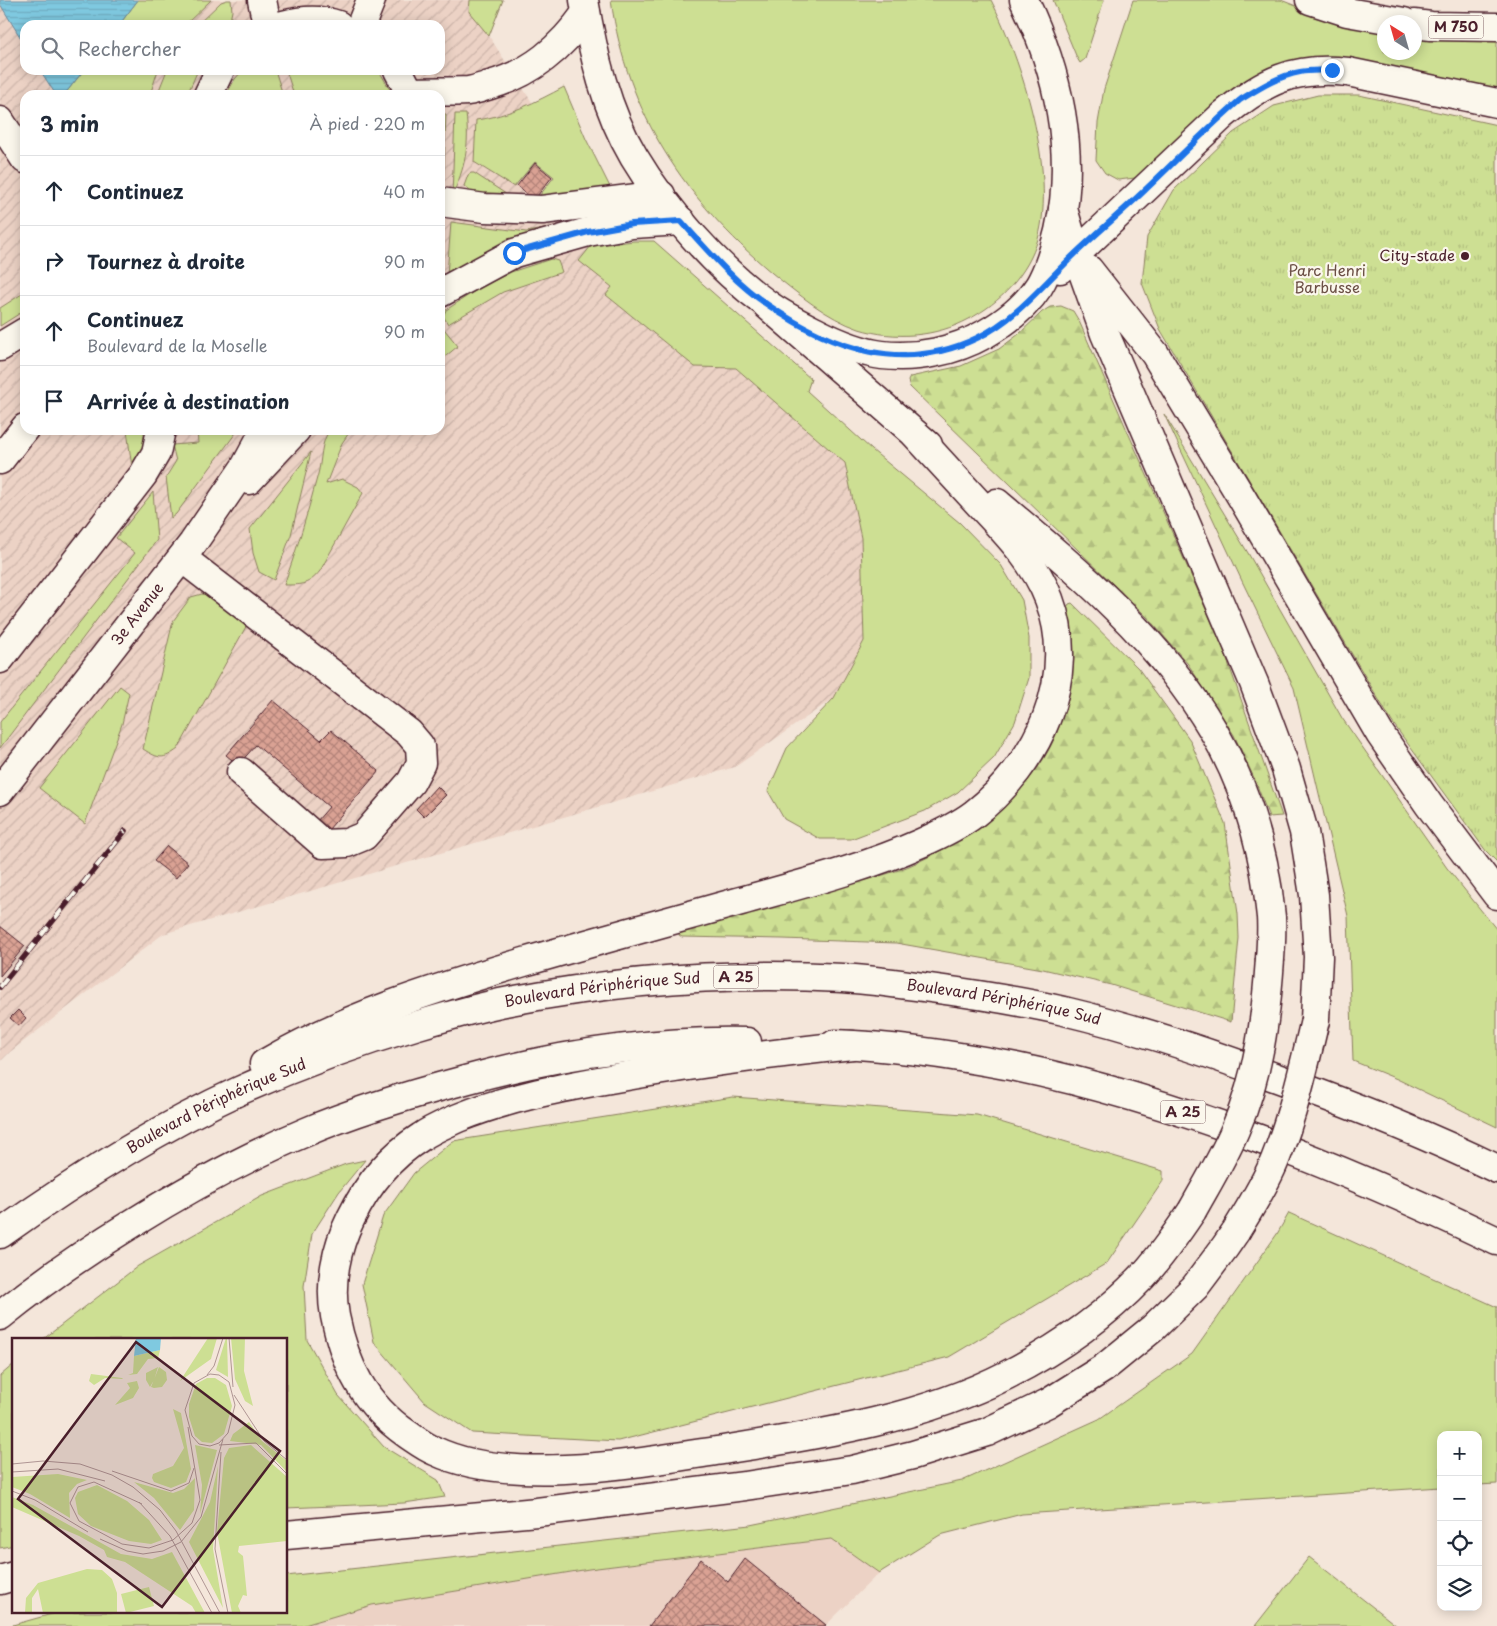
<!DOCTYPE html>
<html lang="fr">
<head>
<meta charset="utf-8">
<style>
  :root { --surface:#fff; --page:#f6f6f7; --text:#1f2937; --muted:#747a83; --line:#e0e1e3 }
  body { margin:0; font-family:"Playpen Sans",sans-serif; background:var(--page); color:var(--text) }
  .controls { position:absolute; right:15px; bottom:15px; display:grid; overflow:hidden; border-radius:10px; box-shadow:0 2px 12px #0003 }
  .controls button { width:45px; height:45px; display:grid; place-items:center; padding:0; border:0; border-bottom:1px solid var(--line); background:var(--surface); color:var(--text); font:25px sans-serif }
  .compass { position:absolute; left:1377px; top:15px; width:45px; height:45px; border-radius:50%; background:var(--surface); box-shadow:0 2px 12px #0003; rotate:323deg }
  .stop { position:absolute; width:15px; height:15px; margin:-11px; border:4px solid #1a73e8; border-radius:50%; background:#fff }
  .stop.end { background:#1a73e8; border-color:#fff; box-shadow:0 1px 5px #0008 }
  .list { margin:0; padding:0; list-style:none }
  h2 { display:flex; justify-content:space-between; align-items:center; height:65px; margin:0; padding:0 20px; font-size:21px }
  h2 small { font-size:16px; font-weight:400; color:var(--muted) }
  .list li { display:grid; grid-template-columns:32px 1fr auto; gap:15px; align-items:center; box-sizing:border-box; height:70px; padding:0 20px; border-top:1px solid var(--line) }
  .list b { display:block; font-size:19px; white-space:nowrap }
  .list p { margin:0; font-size:16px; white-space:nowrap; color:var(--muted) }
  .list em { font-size:16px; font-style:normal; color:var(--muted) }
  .icon { flex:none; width:28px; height:28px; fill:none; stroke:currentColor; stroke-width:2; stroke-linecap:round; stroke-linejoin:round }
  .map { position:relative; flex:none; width:1497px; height:1626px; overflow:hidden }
  .search { position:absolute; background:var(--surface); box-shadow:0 2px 12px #0003; left:20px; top:20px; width:425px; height:55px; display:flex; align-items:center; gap:12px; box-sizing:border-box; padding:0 18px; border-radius:15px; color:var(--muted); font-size:19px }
  .panel { position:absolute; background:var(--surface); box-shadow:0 2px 12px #0003; left:20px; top:90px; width:425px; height:345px; border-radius:15px }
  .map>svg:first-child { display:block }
</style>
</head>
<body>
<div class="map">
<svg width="1497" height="1626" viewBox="0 0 1497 1626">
  <defs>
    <pattern id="industrial-furrows" width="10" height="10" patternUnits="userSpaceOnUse" patternTransform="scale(1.25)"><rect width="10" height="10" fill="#ecd2c5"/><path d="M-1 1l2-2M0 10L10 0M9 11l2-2" fill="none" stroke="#ccb4a9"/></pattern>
    <pattern id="forest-firs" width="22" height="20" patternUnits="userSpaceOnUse" patternTransform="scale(1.25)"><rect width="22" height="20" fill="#cddf93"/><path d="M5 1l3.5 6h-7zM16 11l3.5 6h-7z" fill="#b2bf7f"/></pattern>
    <pattern id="park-tufts" width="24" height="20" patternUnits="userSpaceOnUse" patternTransform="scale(1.25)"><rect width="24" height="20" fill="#cddf93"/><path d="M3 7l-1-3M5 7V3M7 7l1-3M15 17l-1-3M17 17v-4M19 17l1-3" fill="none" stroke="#b2bf7f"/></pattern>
    <pattern id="water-rules" width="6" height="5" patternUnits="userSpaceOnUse" patternTransform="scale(1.25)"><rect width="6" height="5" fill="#7fc9e0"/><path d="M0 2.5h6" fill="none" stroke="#6facc0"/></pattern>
    <pattern id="building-cross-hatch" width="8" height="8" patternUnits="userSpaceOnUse" patternTransform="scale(1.25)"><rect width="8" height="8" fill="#daa294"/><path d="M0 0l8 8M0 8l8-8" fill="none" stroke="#b38379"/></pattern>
  </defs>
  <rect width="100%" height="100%" fill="#f4e6da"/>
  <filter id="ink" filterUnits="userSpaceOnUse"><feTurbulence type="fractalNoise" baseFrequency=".02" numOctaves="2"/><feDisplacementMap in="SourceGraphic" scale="10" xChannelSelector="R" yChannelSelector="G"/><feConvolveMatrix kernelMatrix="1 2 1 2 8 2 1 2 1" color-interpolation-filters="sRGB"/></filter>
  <g filter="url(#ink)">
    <path fill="#ecd2c5" d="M831,1539L879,1573L825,1626H301L372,1605L589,1569Z"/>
    <path fill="url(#industrial-furrows)" d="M138,0H503L489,36L640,269L736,368L845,463L861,538L864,641L834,698L735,767L163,934L10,1052L0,1062V4L25,45V70H40L56,95H25V430H440V95H64L84,70H440V25H119Z"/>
    <path fill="#cddf93" stroke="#8c7f5f" d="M138,0H211L185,25H119Z
      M227,0H231L232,11L229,25H197L221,2Z
      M470,0H503L489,36L469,12Z
      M611,0H991C1022,61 1057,172 1038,239C1028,274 1000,303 969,319C936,337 895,340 859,329C827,318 798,294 772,273C685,199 627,115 611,0Z
      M1053,0H1104L1085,59L1080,63L1077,58Z
      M1133,0H1281L1331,20L1384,33V52H1414L1415,35L1497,37V92L1342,57C1303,56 1270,63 1237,86L1145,173L1135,178L1118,180L1105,173L1096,160L1098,123L1104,89Z
      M84,70H158L150,95H64Z
      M167,70H198L187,95H157Z
      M243,70H275L283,95H226L235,79Z
      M286,70H377L381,74L393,95H294Z
      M564,87L586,139L610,187L536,200L554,177L535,162L514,187L474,162L476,120C508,116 536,102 564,87Z
      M441,114H446L443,194L440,193V115Z
      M455,114H466C470,145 465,168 452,196Z
      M471,173H474L512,198L471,192L464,186L468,175Z
      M451,222L526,232L574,224L447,275Z
      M634,241H654L811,379L807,391L872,450L960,523L1001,565L1022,600L1029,638V678L1015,722L994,758L958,792L925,811L851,839H820L784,819L768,791L787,748L834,698L864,641L861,538L845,463L736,368L695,367L606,295L612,287L579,261L591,246Z
      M551,259L558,261L562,272L503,292L448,324L443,316L446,310L478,289L511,272Z
      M25,292V310L0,326V308Z
      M440,324L458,346L440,361Z
      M1164,414L1248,553L1342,718L1447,868L1497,930V1127L1397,1079L1353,1061L1348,916L1294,688L1242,581Z
      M127,430H144V447L132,468Z
      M197,430H238L176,514L171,518L166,477L176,461L172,445L198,443Z
      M330,430H351L342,443L326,484L342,479L358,487L363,493L320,571C309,585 301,585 284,585C297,549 308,512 318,474C322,460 320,442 330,430Z
      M311,452L291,535L274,580L259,572L253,553L250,529Z
      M153,492L157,540L0,748V722L135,553L116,538Z
      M202,594L214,596L248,623L178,749C163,760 159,759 143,749L173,621L191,597Z
      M120,686L129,693L122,724L85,824L39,788Z
      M733,1097L977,1115L1163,1171V1181L1107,1263L949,1357L618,1441L472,1433L425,1402L374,1342L362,1284L383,1216L414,1173L453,1141Z
      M365,1160L339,1192L312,1234L304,1286L307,1340L338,1395L384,1447L438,1480L445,1497L404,1503L286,1508V1340H42L138,1266L262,1196L346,1164Z
      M1289,1213L1497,1307V1484L1478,1485V1435H1441V1487L1022,1514L940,1535L879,1573L831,1539L589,1569L372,1605L301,1626H9L59,1612H286V1576L750,1525L962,1481L1099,1419L1192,1354L1277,1234Z
      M14,1364V1545L0,1548V1376Z
      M1309,1557L1397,1626H1255Z"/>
    <path fill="url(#forest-firs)" stroke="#8c7f5f" d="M1061,306L1073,311L1079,321L1223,648L1282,816L1269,817L1255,780L1234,735L1188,664L1147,617L910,387L908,381L910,377L961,366L999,349L1019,334L1042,312L1050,307Z
      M1072,603L1138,668L1190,740L1225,823L1238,914L1239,938L1231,1022L1111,985L1043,969L896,943L783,939L682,937L679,935L681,931C731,917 781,904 831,889C859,881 891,875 918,862C987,829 1053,777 1067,697C1072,671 1076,633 1067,607L1069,604Z"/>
    <path fill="url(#park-tufts)" stroke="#8c7f5f" d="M1318,95H1359L1497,125V862L1486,851L1392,722L1160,329L1142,283L1147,237L1174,190L1233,133L1274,106Z"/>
    <path fill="url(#water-rules)" stroke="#6a8598" d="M0,0H138L119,25H25V45L0,4Z
      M40,70H84L64,95H56Z"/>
    <path fill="url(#building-cross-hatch)" stroke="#4a1f2b" d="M535,163L552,177L534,200L517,186Z
      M273,700L321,740L331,730L379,771L322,837L311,828L329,807L256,745L238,765L226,755Z
      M437,786L446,795L424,817L416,809Z
      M167,846L188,863L176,878L154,861Z
      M0,926L25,946L0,976Z
      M18,1010L26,1018L19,1026L10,1018Z
      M701,1559L728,1582L745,1559L826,1625L825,1626H649Z"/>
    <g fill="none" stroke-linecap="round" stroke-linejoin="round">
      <defs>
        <g id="minor">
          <path d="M262,0L267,25"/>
          <path d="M283,25C301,20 321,19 338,25"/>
          <path d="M361,25L371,0"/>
          <path d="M398,70L411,95"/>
          <path d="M410,92C429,91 449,92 468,91C475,90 483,87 490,85C532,73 561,48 586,13"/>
          <path d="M208,95L220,70"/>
          <path d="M0,121L25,159"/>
          <path d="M440,202L485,208L542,210L661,195"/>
          <path d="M440,293L514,253L588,232L632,224L681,221"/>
          <path d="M0,347L25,332"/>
          <path d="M0,460L25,428"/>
          <path d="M249,480L296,430"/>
          <path d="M182,558L409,733L420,746L421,763L411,782L364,836L347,843L323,844L241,772"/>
          <path d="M0,659L143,475L156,453L161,430"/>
          <path id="s1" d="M0,791L193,543L245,467L265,430"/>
        </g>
        <path id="major" d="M584,0C593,54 606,110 634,157C665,209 718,269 767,304C783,316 800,324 818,333C838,343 859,352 882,355C917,359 955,351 985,334C1006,322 1026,306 1039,286C1049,269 1054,250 1059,231C1077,152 1058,71 1024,0
          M1310,0L1347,12L1404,22
          M1414,24L1431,26L1497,27
          M1060,269L1223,115C1264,81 1294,66 1348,72L1497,103"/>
        <g id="highway">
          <path d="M1063,209L1076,253L1105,334L1254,683L1286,769L1304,832L1314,895L1318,957L1315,1020"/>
          <path d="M1089,270L1155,354L1242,498L1380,734L1429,805L1497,895"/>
          <path d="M767,305L928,445"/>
          <path d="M997,503C1077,570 1160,639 1213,730C1246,787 1265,852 1271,917C1272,931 1271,945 1270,959"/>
          <path d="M835,1044C894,1046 953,1055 1011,1066C1180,1101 1341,1167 1497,1241"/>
          <path d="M852,1045C769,1054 686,1065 604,1080C554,1089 505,1099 458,1118C445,1124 432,1129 421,1137C389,1157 367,1185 351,1218C336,1248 329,1283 335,1316C345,1366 364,1404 407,1434C416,1440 425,1447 435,1451C509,1486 638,1463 716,1451C815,1435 917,1421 1007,1375C1056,1350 1103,1318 1142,1277C1161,1257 1176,1234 1192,1211"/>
          <path d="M264,1064C346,1016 433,989 524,962C596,941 669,921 741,901C802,884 863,869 921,843C939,835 958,826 974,814C1038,764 1079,678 1049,599C1035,562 1007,534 981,506C959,482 937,458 915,434"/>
          <path id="s2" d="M0,1234C76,1180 154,1130 239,1091C297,1065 357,1043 418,1025C448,1016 479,1007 510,1001C619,980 733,972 843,978C872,980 902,984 930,988C975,994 1020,1001 1064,1011C1136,1028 1207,1052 1277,1078C1352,1105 1425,1134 1497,1169"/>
          <path d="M0,1316C42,1282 87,1251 133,1223C189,1188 246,1157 306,1132C357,1110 412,1094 465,1080C556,1055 652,1040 747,1042"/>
          <path d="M286,1535L537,1512L745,1486L852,1470L913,1455L987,1432L1048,1403L1104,1368L1153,1328L1195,1287L1225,1247L1236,1231"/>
          <path d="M0,1580L14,1576"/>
        </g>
      </defs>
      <use href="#minor" stroke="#4a1f2b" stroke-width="31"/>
      <use href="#major" stroke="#4a1f2b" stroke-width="31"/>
      <use href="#highway" stroke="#4a1f2b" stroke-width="31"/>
      <use href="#minor" stroke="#fbf7ec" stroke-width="28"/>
      <use href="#major" stroke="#fbf7ec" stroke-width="28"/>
      <use href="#highway" stroke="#fbf7ec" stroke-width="28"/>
      <defs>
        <path id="rail" d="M0,987L125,831"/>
      </defs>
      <use href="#rail" stroke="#4a1f2b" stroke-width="5.5"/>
      <use href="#rail" stroke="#fbf7ec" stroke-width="4" stroke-dasharray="11" stroke-linecap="butt"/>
      <defs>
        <path id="highway-bridge" d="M1192,1211C1207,1184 1223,1158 1235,1130C1259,1075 1266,1017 1270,959
          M1236,1231C1250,1208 1265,1185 1275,1160C1293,1115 1304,1067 1315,1020"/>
      </defs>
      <use href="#highway-bridge" stroke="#4a1f2b" stroke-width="31" stroke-linecap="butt"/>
      <use href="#highway-bridge" stroke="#fbf7ec" stroke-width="28"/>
    </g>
  </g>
  <g fill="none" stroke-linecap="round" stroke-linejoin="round" filter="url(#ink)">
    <path stroke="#1a73e8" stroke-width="6" d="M514,253L588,232L632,224L681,221C708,251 735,283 768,305C832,349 903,374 977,338C1017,319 1045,282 1077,252C1099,231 1122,212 1144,191C1176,161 1206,129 1240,100C1258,89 1278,76 1300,72C1310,70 1321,71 1332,70"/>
  </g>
  <circle fill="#4a1f2b" stroke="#fbf7ec" stroke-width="2" cx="1465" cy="256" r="5"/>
  <g text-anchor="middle" stroke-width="4.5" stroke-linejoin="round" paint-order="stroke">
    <g fill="#fbf7ec" stroke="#7f6065" stroke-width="1">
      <rect x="1428.5" y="15.5" width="55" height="23" rx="4"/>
      <rect x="713.5" y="965.5" width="45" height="23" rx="4"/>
      <rect x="1160.5" y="1100.5" width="45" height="23" rx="4"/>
    </g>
    <g font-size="14" font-weight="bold" fill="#4a1f2b">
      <text x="1456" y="32">M 750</text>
      <text x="736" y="982">A 25</text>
      <text x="1183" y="1117">A 25</text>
    </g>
    <g font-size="15" fill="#4a1f2b" stroke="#fbf7ec" text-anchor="end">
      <text x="1455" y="261">City-stade</text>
    </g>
    <g font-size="15" fill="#6b4f45" stroke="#fbf7ec">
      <text x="1327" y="276">Parc Henri<tspan x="1327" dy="17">Barbusse</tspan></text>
    </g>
    <g font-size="15" fill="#4a1f2b" stroke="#fbf7ec">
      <text dy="5" stroke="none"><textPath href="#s1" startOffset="224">3e Avenue</textPath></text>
      <text dy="5" stroke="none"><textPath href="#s2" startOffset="658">Boulevard Périphérique Sud</textPath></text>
      <text dy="5" stroke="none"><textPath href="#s2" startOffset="1062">Boulevard Périphérique Sud</textPath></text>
      <text dy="5" stroke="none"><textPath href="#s2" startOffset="252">Boulevard Périphérique Sud</textPath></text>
    </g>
  </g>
  <g transform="translate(12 1338)">
    <rect width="275" height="275" fill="#f4e6da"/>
    <path d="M196,0H205L199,21L168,43ZM214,0H215L216,39L204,32ZM219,0H233L232,33L241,68L233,63L223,41ZM148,12L146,20L136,21L125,36L116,37L121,35L122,18ZM146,29L142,42L138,49L134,42V35ZM147,29L154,34L155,42L150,49L142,50L139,49ZM79,36L110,40L111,41L93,40L82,47L77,43ZM195,40H203L214,47L220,68L212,96L200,105L190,104L183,98L177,79V66L184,46ZM125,43L127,50L121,60L103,67L118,50L115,45ZM161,71L169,75L179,131L174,144L159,150L142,144L140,140L141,136L161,128L172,110ZM237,84L250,103L275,123V134L249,107L218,103L221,96ZM206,128L201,211L211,270L177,204L198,164ZM46,136L75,142L65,146L57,155L58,180L18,156L0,149V139ZM85,147L115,163L137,182L150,202L139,206L117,203L79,188L66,176L63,160L66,154ZM0,159L21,167L109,216L140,221L160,214L193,275H184L180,268L113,224L95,219L92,212L67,198L0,169ZM75,231L90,232L100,241L105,255V275H31L26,251L20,260V275H13L14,260L26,245ZM137,249L142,268L114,275L109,256Z" fill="#cddf93"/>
    <path d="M183,107L205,112L188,176L190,147ZM183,140L182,172L168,192L142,160L122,144L161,155L172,151Z" fill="#cddf93"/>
    <path d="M239,107L275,139V203L227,208L226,214L231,218L235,258L231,257L226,268L229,275H220L205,194L212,120L217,110Z" fill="#cddf93"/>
    <path d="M124,0H149L148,12L122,18Z" fill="#7fc9e0"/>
    <path fill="none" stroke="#b09694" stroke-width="1" d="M217,0L221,49M198,36L207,37L217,44L223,67L216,95L207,105L198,108L187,106L180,98L173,72L182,45ZM195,37L202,28L211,0M222,57L252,103L275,122M207,107L244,105L275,136M209,114L203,211L216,275M0,126L31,123L68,126L100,137L121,149L148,172L164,193L208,275M100,133L159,153L177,145L182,130M0,134L46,131L93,143M0,153L23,162L76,194M127,164L158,198L200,275M130,166L82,144L66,149L58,165L67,183L110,206L137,210L161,202L180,185L188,162L176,89M88,201L115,213L131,216L151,213L169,204L189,179L211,101"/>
    <path fill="#4a1f2b" fill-opacity="0.15" stroke="#4a1f2b" stroke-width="2.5" d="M124,4L268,113L150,269L6,161Z"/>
    <rect width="275" height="275" fill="none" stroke="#4a1f2b" stroke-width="2.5"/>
  </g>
</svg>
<div class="controls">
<button>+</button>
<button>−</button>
<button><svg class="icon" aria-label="locate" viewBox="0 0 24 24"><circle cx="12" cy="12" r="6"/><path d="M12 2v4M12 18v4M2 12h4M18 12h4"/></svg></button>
<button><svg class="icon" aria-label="layers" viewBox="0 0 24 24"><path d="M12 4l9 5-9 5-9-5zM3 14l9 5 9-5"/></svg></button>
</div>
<svg class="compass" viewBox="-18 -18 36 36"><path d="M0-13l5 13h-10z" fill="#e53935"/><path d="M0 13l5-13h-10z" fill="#747a83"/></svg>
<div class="stop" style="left:514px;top:253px"></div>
<div class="stop end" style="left:1332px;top:70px"></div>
<div class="search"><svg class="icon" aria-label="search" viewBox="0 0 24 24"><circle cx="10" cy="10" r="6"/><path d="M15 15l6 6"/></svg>Rechercher</div>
<section class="panel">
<h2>3 min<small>À pied · 220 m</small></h2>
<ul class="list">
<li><svg class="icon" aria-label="ahead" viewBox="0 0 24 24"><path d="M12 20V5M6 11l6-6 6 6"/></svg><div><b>Continuez</b></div><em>40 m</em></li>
<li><svg class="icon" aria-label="right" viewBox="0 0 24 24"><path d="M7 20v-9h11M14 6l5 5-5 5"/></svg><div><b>Tournez à droite</b></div><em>90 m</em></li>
<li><svg class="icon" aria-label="ahead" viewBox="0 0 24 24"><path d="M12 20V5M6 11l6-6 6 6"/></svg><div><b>Continuez</b><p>Boulevard de la Moselle</p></div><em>90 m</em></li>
<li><svg class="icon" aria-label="arrive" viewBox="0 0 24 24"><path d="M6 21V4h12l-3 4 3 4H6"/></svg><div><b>Arrivée à destination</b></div></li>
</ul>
</section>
</div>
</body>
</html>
